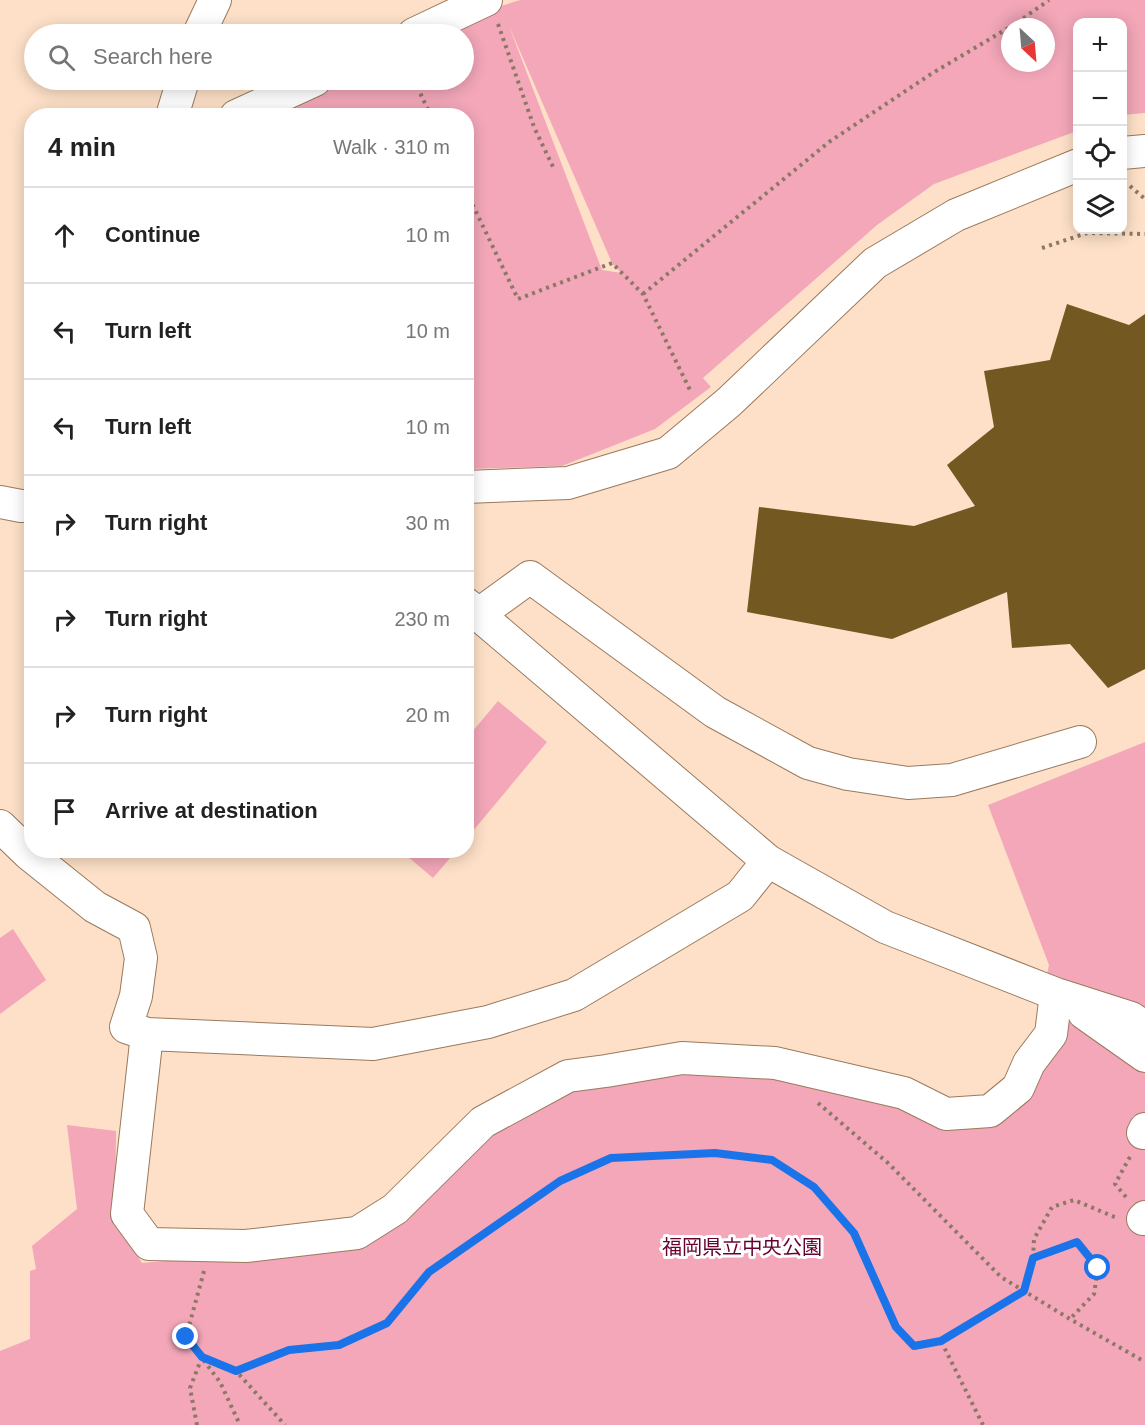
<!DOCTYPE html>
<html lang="en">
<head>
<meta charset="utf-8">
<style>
  :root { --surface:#fff; --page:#f2f2f2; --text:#222; --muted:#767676; --line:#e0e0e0 }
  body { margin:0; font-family:Helvetica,"Noto Sans JP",sans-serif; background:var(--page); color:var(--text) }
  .controls { position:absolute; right:18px; top:18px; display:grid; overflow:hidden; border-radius:12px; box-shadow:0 3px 15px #0003 }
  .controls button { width:54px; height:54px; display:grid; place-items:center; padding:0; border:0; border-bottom:2px solid var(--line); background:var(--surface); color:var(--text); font:30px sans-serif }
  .compass { position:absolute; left:1001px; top:18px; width:54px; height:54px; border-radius:50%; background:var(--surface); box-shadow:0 3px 15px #0003; rotate:154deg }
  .stop { position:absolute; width:18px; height:18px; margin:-14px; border:4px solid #1a73e8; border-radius:50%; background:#fff }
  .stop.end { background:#1a73e8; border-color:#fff; box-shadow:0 2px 6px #0008 }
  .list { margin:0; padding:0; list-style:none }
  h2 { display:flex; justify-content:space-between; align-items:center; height:78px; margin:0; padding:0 24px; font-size:26px }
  h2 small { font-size:20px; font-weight:400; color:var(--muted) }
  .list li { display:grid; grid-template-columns:39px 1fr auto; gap:18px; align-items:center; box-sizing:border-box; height:96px; padding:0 24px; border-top:2px solid var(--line) }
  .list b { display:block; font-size:22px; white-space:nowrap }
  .list em { font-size:20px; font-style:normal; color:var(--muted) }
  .icon { flex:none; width:33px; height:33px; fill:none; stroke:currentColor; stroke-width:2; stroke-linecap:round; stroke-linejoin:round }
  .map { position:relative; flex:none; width:1145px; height:1425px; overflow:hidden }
  .search { position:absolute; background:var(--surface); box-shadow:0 3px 15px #0003; left:24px; top:24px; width:450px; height:66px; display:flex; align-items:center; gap:15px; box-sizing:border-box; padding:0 21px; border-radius:33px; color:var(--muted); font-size:22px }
  .panel { position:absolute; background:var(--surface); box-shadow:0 3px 15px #0003; left:24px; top:108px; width:450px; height:750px; border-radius:24px }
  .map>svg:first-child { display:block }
</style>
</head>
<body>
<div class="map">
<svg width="1145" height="1425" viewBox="0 0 1145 1425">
  <rect width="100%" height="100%" fill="#fde0c7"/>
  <path fill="#f3a7b9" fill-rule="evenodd" d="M520,0H1145V113L1123,115L1122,22H1078L1077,131L934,184L877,225L703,378L711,387L655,429L562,466L467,469L466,116H261L340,80H464V34H438L501,6ZM509,26L612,263L621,273L602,270ZM1010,27H1046V63H1010Z
    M498,701L547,742L467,838V738Z
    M1145,742V1425H0V1351L30,1339V1271L36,1269L32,1246L77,1209L67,1125L116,1131L115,1221L142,1263L368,1243L501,1127L573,1089L630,1071L763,1068L963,1127L1029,1063L1049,965L988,805Z
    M401,851H456L433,878Z
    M13,929L46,980L0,1014V938Z"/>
  <path fill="#735921" d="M1067,304L1129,325L1145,314V669L1108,688L1070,644L1012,648L1007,592L892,639L747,612L759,507L914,526L975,506L947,465L994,427L984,371L1050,360Z"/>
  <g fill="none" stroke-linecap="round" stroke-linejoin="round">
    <defs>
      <path id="minor" d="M199,34L215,0
        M414,34L486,0
        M172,116L183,80
        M236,116L315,80
        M1122,153L1145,151
        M466,487L568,483L668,453L729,402L875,263L956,215L1078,165
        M0,502L21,506H32
        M466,604L768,861L885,927L1056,994L1131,1018L1145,1027
        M479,614L530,577L715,712L808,763L848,774L908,783L952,780L1080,742
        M0,826L29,854L95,907L134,928L141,958L136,996L126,1027L147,1034L373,1044L488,1022L574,995L740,896L768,861
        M1084,1013L1145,1056
        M147,1034L127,1214L149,1244L246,1246L357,1233L395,1209L483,1122L568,1076L606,1071L682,1058L775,1063L904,1093L946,1114L990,1111L1018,1088L1029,1063L1051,1034L1056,994
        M1143,1133L1145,1129
        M1143,1219L1145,1217"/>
    </defs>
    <use href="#minor" stroke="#9a7a5d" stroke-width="34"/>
    <path stroke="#8c7866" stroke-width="4" stroke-dasharray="3 4.5" stroke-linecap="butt" d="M498,24L534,127L554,169
      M1011,27L1049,0
      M414,80L431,116
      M1130,186L1145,199
      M466,191L518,299L612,263L643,294L690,390
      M1042,248L1087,233L1145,234
      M643,294L829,142L931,74L1010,27
      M818,1103L888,1163L1001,1277L1070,1319L1145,1362
      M1126,1197L1115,1184L1131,1155
      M1033,1258L1077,1242L1098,1268L1094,1294L1070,1319
      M204,1271L186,1337L220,1382L240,1425
      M236,1371L289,1350L339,1345L387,1323L429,1272L560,1181L611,1158L715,1153L772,1160L814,1187L854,1233L896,1327L914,1346L941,1341
      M197,1425L190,1388L202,1357L236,1371L285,1425
      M983,1425L941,1341L1024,1291L1033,1258L1034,1239L1052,1207L1074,1200L1117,1218"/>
    <use href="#minor" stroke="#fff" stroke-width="32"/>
  </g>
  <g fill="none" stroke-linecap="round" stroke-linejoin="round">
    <path stroke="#1a73e8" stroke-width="8" d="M186,1337L202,1357L236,1371L289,1350L339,1345L387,1323L429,1272L560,1181L611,1158L715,1153L772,1160L814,1187L854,1233L896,1327L914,1346L941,1341L1024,1291L1033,1258L1077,1242L1098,1268"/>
  </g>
  <g text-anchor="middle" stroke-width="6" stroke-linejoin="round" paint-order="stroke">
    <g font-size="20" fill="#67022f" stroke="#fff">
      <text x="742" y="1254">福岡県立中央公園</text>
    </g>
  </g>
</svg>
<div class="controls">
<button>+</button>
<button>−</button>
<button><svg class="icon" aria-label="locate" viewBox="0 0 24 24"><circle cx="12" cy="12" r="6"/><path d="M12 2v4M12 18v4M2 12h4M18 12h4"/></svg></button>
<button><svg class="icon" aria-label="layers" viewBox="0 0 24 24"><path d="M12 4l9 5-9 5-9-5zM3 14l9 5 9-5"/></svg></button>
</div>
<svg class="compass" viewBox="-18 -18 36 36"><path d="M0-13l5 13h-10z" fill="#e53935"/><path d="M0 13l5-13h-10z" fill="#767676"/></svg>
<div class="stop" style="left:1098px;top:1268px"></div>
<div class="stop end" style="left:186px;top:1337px"></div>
<div class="search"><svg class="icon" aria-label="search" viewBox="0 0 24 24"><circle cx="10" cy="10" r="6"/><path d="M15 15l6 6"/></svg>Search here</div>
<section class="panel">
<h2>4 min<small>Walk · 310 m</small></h2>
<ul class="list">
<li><svg class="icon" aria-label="ahead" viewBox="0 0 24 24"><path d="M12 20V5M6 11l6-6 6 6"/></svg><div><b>Continue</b></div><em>10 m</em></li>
<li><svg class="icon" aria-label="left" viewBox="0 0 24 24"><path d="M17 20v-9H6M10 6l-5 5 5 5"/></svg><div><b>Turn left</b></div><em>10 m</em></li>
<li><svg class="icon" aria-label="left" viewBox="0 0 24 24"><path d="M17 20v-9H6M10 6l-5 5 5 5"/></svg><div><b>Turn left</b></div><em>10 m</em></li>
<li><svg class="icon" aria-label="right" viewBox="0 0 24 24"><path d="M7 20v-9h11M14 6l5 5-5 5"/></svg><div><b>Turn right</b></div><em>30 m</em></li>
<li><svg class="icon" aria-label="right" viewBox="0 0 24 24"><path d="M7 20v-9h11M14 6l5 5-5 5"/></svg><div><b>Turn right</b></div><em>230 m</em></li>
<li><svg class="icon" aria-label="right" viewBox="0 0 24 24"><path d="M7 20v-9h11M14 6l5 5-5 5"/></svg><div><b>Turn right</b></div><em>20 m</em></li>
<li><svg class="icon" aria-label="arrive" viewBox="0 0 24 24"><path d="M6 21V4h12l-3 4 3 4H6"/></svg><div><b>Arrive at destination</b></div></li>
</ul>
</section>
</div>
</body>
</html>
